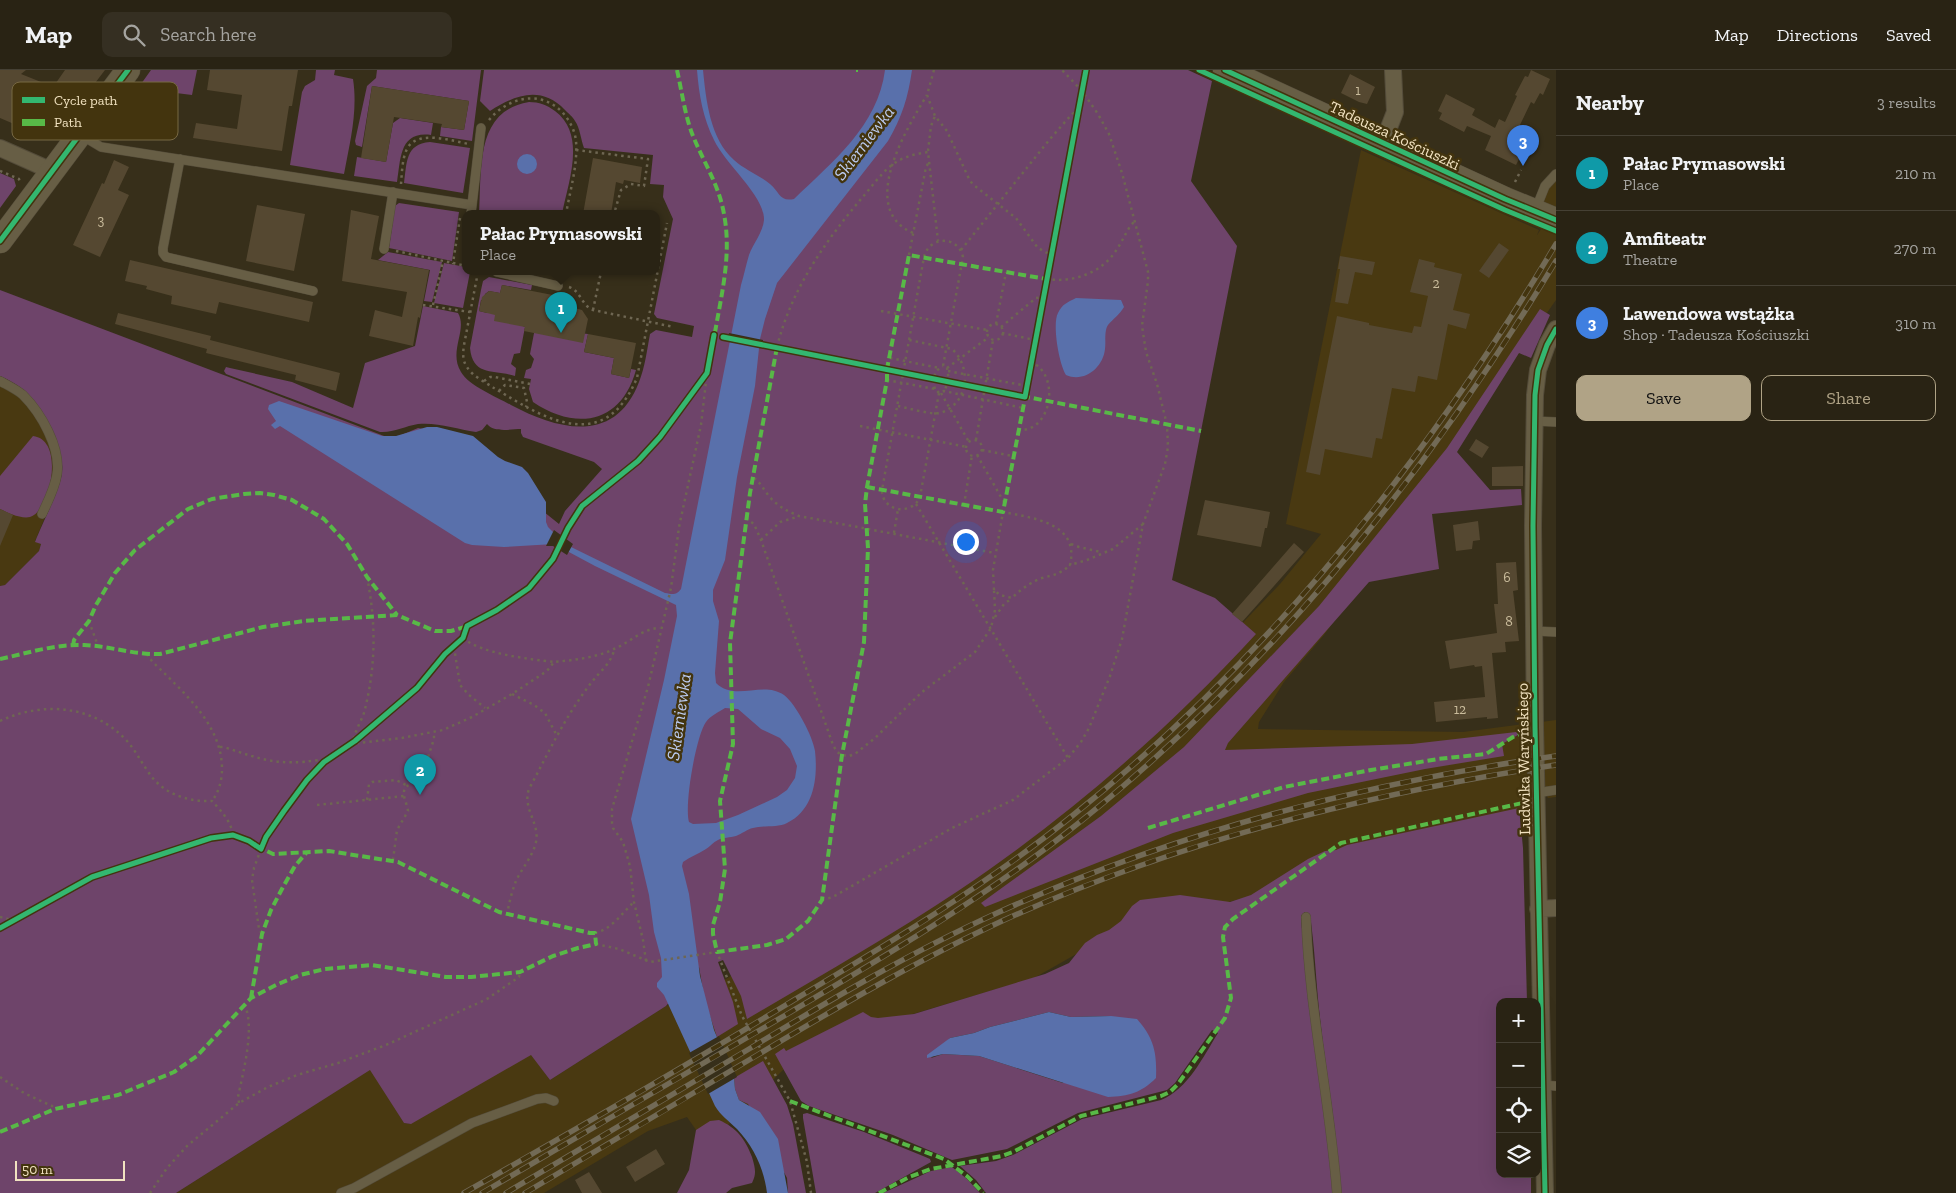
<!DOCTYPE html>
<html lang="en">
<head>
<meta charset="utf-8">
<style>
  :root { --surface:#292314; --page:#352f22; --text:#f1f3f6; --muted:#a5a4a0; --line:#454034; --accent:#b0a386 }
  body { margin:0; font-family:"Zilla Slab",serif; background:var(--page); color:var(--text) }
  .controls { position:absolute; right:15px; bottom:15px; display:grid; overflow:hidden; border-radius:10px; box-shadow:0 5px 20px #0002 }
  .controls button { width:45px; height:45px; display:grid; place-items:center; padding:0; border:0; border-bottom:1px solid var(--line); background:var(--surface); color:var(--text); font:25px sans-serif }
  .scale { position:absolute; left:15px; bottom:12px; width:110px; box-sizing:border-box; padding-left:5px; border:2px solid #f1e2c0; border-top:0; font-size:14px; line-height:18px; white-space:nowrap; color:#f1e2c0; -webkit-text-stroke:4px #43340e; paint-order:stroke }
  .you { position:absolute; left:965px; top:471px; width:18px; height:18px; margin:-12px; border:4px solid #fff; border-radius:50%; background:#1a73e8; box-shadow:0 0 0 8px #1a73e833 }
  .badge { display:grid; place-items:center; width:32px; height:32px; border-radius:50%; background:var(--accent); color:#fff; font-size:16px; font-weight:700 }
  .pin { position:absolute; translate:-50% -41px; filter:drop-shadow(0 1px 2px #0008) }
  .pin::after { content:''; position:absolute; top:26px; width:18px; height:15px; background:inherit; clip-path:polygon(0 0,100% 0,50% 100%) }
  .popup { position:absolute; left:462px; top:140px; width:198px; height:65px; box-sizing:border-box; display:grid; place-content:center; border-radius:10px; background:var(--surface); filter:drop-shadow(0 1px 4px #0005); font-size:16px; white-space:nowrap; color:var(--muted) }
  .popup b { font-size:19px; color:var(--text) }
  .popup::after { content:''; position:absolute; left:50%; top:100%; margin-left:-10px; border:10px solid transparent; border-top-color:var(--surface) }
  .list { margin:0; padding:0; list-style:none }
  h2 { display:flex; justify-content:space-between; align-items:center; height:65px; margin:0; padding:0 20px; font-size:21px }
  h2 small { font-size:16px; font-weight:400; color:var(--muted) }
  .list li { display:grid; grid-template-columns:32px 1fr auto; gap:15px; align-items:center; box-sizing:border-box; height:75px; padding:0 20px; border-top:1px solid var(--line) }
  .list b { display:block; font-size:19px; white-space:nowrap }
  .list p { margin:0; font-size:16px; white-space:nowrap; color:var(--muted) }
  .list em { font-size:16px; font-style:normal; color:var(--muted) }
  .actions { display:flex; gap:10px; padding:15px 20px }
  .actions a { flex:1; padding:11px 0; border:1px solid var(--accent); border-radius:10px; text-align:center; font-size:18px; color:var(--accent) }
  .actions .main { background:var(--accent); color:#111 }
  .icon { flex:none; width:28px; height:28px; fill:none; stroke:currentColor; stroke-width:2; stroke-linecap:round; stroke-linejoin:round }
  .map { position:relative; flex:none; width:1556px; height:1123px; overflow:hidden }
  header { display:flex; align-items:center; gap:30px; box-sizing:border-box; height:70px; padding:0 25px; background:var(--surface); border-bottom:1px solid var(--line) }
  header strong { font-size:24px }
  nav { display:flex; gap:28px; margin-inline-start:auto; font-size:18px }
  .search { width:350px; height:45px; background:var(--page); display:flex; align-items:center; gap:12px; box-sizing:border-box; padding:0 18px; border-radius:10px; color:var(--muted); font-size:19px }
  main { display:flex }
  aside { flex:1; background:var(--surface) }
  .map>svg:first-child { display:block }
</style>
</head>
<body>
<header>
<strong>Map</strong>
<div class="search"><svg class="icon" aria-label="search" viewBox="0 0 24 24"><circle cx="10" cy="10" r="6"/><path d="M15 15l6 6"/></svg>Search here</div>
<nav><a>Map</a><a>Directions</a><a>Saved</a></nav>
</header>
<main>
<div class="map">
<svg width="1556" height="1123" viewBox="0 0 1556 1123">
  <rect width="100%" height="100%" fill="#372f1a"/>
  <path fill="#493911" d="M1361,80L1539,160L1537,165L1541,159L1543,125L1556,100V230L1516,287L1418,435L1324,565L1284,612L1259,652L1258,659L1463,662L1556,650V727L1548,728L1546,724L1534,726L1524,742L1347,778L1290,815L1110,865L1034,908L906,946L784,999L722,1061L696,1060L687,1047L648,1061L544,1123H176L371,999L404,1053L410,1054L531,984L550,1010L666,936L711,918L840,840L1205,592L1280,514L1321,464L1286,454Z
    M0,306L24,319L39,335L61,381L62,394L61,409L35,471L41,474L39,481L5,515L0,516Z"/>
  <path fill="#6e446a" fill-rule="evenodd" d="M151,0H197L192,25L176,23L172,43H168L136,21Z
    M316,0H335L334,5L353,9C358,41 350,72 344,104L290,95L302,22L305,16L315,10Z
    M377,0H481L472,71L440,66L441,57L464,60L469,31L372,16L362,77L356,75L355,71L367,16L376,8Z
    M484,0H1188L1212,11L1191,111L1237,176L1172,510L1215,528L1256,564C1167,661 1067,748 958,821C889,867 818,907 747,949L741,926L723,890L718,892L733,932L738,954L717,967L705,931L699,897L666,936L550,1010L531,985L411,1054L404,1053L370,1000L176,1123H0V516L5,515L39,481L41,474L35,472C42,454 57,425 61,408C65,389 58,376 51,360C38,333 28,318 0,306V220L392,369L418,358L446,363L559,454L565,441L602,399L594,392L523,367L521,363V359C511,359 494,363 487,354L482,360L476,362C457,359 437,352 418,354C405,356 393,363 380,362L226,304L224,301L226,297L230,298L292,312L353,338L365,293L415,276L423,236L458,243C468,260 448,281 461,302C469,316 497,327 511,335C558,360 615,375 639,312C645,297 647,280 650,264L656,260L692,267L694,256L657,248L654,244L673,149L663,127L664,115L650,114L653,85L584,78C581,70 580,58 575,51C573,47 568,43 565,40C541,15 515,25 490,41L480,31Z
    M529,32C539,32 547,35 555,41C587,65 568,112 562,144H479C482,101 474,41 529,32Z
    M400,48L433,53L431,65C399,61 401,89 397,112L354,106L357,87L386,92L393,53Z
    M430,72L470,78L463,123L404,113C407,93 405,74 430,72Z
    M0,103L14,109L16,116L0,138Z
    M399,133L459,142L452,191L389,178L395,136Z
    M388,182L442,192L432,232L424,231L430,200L378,190Z
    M444,193L466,197V202H470L463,238L434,233Z
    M489,207L532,215L531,220L502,215L500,223L489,221L485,224L484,230H481L479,241L487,243L488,241L525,257L520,283L514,284L511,294L516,298L515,306C493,299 473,307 470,278L481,220L483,211Z
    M1540,239L1550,245L1531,288L1519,283L1457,382L1490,420L1521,419L1522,435L1432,444L1439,499L1369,512L1228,673L1225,680L1412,674L1525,661L1502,674L1504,686L1425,699L1308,723L1173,763L985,837L981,833L1101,746L1184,677L1319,536L1447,378Z
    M535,258L588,264L584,282L614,288L611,304L629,308L631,299L636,300C621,354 576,361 533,332L529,319L531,309L524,308L526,300L531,298L534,289L530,284Z
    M33,366C66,370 50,442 30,447C21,449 8,443 0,439V406Z
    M1519,738L1523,778L1527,932H1500V1104H1531V1123H1340C1338,1064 1326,1006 1320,948C1316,914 1315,879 1310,845L1305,842L1301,846L1302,859L1324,1024L1333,1123H986L976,1110L960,1096L996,1091L1013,1085L1082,1049L1161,1030C1188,1019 1203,987 1218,963L1212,960L1175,1013L1167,1020L1078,1043L1007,1079L952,1090L893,1065L809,1036L801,1031L775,984L784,978L786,981L863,942L871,947L878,948L914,944L1045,904L1069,893L1085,873L1097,865L1109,860L1121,851L1132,836L1140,830L1180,825L1230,832L1251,825L1308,789L1325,781L1336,780L1347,775ZM1049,942L1071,947L1111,946L1063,1013L979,986L943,984L931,988L950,968L974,963L990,957Z
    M763,991L787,1035L793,1054L806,1123H788L787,1108L748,1034L739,1030L735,1019L734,1008Z
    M807,1043L864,1062L923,1086L930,1089L931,1092L875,1123H816L803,1048V1044Z
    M719,1050C737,1058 745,1069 752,1087C755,1098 757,1103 752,1113L732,1118L726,1123H677L689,1100L696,1060L710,1051Z
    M952,1097L967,1109L980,1123H883L931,1101Z"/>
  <path fill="#5970ab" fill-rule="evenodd" d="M697,0H703C706,30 710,69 734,90C745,100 759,105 770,114C780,122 779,132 794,129C832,92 878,56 885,0H912C908,28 902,47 888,71L777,213L765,249L760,269L755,316L737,407L725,490L713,520V531L719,551L715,603L716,613C735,632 763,610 784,625C796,634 813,667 815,681C818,708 814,740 787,753C778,758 763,755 753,758C747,759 742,764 736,766C730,768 723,767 718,770C713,772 710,777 706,779C698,784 690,787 683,792L682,796L689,824L700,906L714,960L734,1008L735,1019L739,1030L760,1042L778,1069L788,1123H767C764,1099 754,1077 737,1059C729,1051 721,1046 715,1036L664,925L657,917V913L662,907L661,888L654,862L649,825L631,749L664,610L677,546L676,535L595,496L554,474L504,477L472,475L465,473L280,356L275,359L271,355L276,351L268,339L269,335L279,331L382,366H396L427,357H437L473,366L498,387L505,391L522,397L528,403L546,432V452L548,457L555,464L571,477L665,523C672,524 676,526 681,519L741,215C744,205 746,195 749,185C753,174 763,162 764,150C765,126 725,94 714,70C703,48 699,25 697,0ZM725,638L738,639L761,659L780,668L790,679L797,696L795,708L787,720L777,727L738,745L716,753L693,754L689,752C684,735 696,666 706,652C710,646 719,642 725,638Z
    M517 94a10 10 0 1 1 20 0a10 10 0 1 1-20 0Z
    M1076,228L1121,230L1124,237C1120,244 1113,249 1108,255C1104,261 1106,272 1105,279C1103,298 1084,313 1066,305C1059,294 1052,254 1058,243C1062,234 1068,232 1076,228Z
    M1049,942L1071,947L1111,946L1137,949C1154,968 1157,983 1156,1008C1141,1023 1129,1026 1108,1027L979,986L943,984L927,988V985L950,968L974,963L990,957Z"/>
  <path fill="#372f1a" d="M729,263L763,270V278L727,271Z
    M554,460L573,474L567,485L553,476H546Z
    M719,966L737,1007L708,1024L689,983Z"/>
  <path fill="#554831" d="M0,0H26L21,4L41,12L51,20L65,0H105L54,67L43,62L42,66L0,48Z
    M210,0H298L292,36H289L282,81L193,68L196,53L237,59L242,25L207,20Z
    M1531,0L1550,9L1543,25L1540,23L1534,34L1531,32L1518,59L1531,65L1516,95L1485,80L1491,66L1467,56L1464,62L1439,49L1442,43L1438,41L1446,24L1475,39L1472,45L1495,58L1499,49L1505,52L1517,26L1515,25L1525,6L1528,7Z
    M1350,4L1375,17L1367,34L1359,32L1341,23Z
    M372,16L469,31L464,60L441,57L442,54L394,47L386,92L361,88Z
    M135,21L168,43L163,51L166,53L160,62L156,60L152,66L127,51L128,50L120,43Z
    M593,88L642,97L640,113L624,110L623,114L616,112L611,144H583Z
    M114,90L129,97L118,120L129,125L100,187L73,175L102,113L104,114Z
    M257,135L305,144L294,201L246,191Z
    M351,140L379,146L371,189L429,200L420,248L418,247L413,276L369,266L375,240L402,247L407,222L342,211Z
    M1499,173L1509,180L1489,208L1479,201Z
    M1340,186L1375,192L1372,205L1355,202L1348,234L1335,232L1340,199H1338Z
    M1419,189L1435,193L1434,197L1462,204L1453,240L1470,244L1466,259L1448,254L1437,310L1418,306L1415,322L1392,318L1382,369L1376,368L1372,388L1325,379L1320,405L1306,402L1337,246L1369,253V255L1412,263L1414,256L1421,257L1428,226L1410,222Z
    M130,190L313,232L309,252L219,232L216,244L171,234L172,226L146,219L147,216L125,211Z
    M502,215L573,229L571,237L582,240L588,249L583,273L524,261L525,257L494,251L495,245L479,241L482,227L489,221L500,223Z
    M118,243L211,266L210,270L340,303L336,321L295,310L296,305L206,283L207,279L115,254Z
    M588,264L636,273L629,308L611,304L614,288L584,282Z
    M1476,369L1489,377L1482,388L1469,380Z
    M1523,396V416H1492V397Z
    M1205,430L1270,442L1267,458H1265L1261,477L1197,465Z
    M0,439L13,445L0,476Z
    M1478,451L1480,470L1473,471L1472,479L1456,481L1453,455Z
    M1294,473L1304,482L1242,552L1232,544Z
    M1516,492L1518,520L1513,521L1519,571L1505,572L1506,582L1492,583L1498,648L1487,649V647L1436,652L1434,632L1485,627L1482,596L1475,597L1474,595L1450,599L1445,571L1497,563L1494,534H1498L1496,493Z
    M656,1079L665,1094L635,1112L626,1097Z
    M589,1102L602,1123H582L575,1110Z"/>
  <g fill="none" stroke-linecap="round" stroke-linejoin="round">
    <defs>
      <path id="lane" d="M81,65L101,77L472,135L471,144
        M180,89L163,178V183L166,187L313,221
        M472,135L481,58
        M1535,141L1545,116L1556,104
        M384,179L393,122
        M497,202L558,216
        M0,311C7,315 16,319 23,325C41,343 61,378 57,404C55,418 48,431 42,444
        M1534,351L1556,352
        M1534,561L1556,562
        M1536,723L1556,720
        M1306,847C1309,939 1330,1031 1337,1123
        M1543,1015L1556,1016
        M341,1123L354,1118L472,1053L537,1029L546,1028L554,1031"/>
      <path id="street" d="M1383,73L1395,42L1393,0
        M0,78L52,101
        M1538,839L1556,838
        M1545,1123L1535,657L1533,456L1535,325L1538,300L1547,275L1556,259"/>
      <path id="secondary" d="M1225,0L1505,129L1556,150
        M0,171L128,0"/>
    </defs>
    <use href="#lane" stroke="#544c3a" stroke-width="10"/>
    <use href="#street" stroke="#544c3a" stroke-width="18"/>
    <use href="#secondary" stroke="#544c3a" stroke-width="25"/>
    <path stroke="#6e6652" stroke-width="2.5" stroke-dasharray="2.5 4" stroke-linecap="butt" d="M934,0L927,25L935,46L947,61L970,111L975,116L1016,148L1038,178L1051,185
      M489,50C508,27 541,19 563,43C570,51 575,61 576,71C578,94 570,121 566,144
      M576,80L648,89L644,116L631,114L621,120L614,144
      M928,81L931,56L935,46
      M0,101L19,109L20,113
      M1515,112L1521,100
      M401,114C402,103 402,89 407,79C417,59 452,71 469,74
      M460,148L453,193L466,196
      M913,163C857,139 907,58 927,25
      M961,180L1050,69L1072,44L1078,41
      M396,181L453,193
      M909,185L926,97L929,92
      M478,202L464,275C463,282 462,290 467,297C472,306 485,312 494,318C523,335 569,367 604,349C620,341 630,324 637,308L667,153
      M1046,209C1071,213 1100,204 1115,182C1121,174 1125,164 1131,155L1134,152
      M569,217C581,221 581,235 593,240L674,257
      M423,235L470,242
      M433,235L443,191
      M593,240L601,202
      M881,241L987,260
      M996,254L1006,202
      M987 262a8 8 0 1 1 16 0a8 8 0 1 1-16 0Z
      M1001,257L1036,228L1043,227
      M1002,263L1035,270
      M777,277C791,220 824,173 861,129C871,118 880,104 892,95C902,87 915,84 928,82L938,171
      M890,288L939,298
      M947,298L989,267
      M948,301L1027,316
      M887,310L935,319L939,323L944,321L1023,338
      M484,311L490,307H495L530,314
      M935,319C932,310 934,300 943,296
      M499,321L505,315L524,318L527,332L526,337
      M939,323L920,427C912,446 882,442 882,420L924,187C929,166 958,165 963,187L943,296L947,298L949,311L944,321
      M941,323L969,372
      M898,336C908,338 931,345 940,343C969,334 972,297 952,279L909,270
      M860,356L967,377
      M1018,360C1052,363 1061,304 1031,292
      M976,370L993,270
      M966 378a8 8 0 1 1 16 0a8 8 0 1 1-16 0Z
      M982,380L1013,386
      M977,385L1005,434
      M754,408C761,413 763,419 769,426C777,436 787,441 799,446L995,483
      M916,434L1068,688
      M964,435L972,385
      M746,448L754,454L761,470L833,675L837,682L842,685L849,686L855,684L875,668L922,622L975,582L991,558L995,540L994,520L1000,525L1012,528C1020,520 1031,512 1042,508C1053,505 1061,504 1070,495
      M894,463L898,439
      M761,470L780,452L797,447
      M1071,474L1079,477L1101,482
      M367,507C376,552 376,595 365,639C363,649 356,658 354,668L358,673L402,668L443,660L472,647L512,624L547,601L554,592C574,590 595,588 614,579C629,573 643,558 660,558
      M994,520L993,500L1003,442C1033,448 1080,453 1070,495L1087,490L1113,479L1143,454
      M995,547L1004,534L1011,529
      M89,551L98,576
      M463,568C482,584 529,589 554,592
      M454,577L460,615L469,625L485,638
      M147,584L150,589C179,619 222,652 222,699C222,710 219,722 212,731
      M512,624L534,635L545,643L556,664
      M0,651C43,631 94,635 127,671C136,681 141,692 149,703C163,724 188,732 212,731C221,741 231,751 233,765
      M220,677H224C263,690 278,696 319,690L324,692
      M367,730L369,714L372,712L396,710L408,716
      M317,735L404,726
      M261,779L254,798L252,810L259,859L262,864
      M393,790L397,760L408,741C407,731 398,721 410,714C414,712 417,711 421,708L434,669V662
      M822,830L833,827L952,758L1013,730L1068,688L1081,672L1089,658L1110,606L1122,569L1143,454L1165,394L1168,377L1167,355L1157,314L1146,282L1142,256L1148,211V202L1122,103L1109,64L1098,44L1082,21L1062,0
      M507,845C509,833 512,821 516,811C522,798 533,786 536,772C540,753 522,738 529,719C550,680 566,644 595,608C602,600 612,591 614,580
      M0,847L12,850
      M595,863C611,860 623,842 634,832
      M596,874L619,879L650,892L717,882L742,946L790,1031L807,1092L811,1123
      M646,891L643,870L634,832L630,796L623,772L613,758L612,753V739L648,617L671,518L679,457L701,355L707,303
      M0,1007L24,1023L52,1036L55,1039
      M239,1033L238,1027C243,1003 255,958 245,936
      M150,1123L167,1098L187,1076L239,1033L268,1017L297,1005L338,993L386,975L487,929L519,907L520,902"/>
    <use href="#lane" stroke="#675e45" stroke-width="9"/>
    <use href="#street" stroke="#675e45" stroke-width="16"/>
    <use href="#secondary" stroke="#675e45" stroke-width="24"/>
    <defs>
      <path id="rail" d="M464,1123C573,1061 682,998 789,933C886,875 984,817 1072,746C1268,590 1428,388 1556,174
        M482,1123C584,1063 687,1003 789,943C880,889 972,835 1057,770C1259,614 1424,409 1556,191
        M506,1123C587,1075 668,1027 749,979C830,930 911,882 997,843C1173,763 1364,713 1556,686
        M525,1123C603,1077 681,1031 759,984C838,937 918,890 1002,851C1178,771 1365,724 1556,695"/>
    </defs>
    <use href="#rail" stroke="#726a56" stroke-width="5.5"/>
    <use href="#rail" stroke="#43340e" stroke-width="4" stroke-dasharray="11" stroke-linecap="butt"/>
    <path stroke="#58b947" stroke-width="4" stroke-dasharray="8 4" stroke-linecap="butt" d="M677,0C682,22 685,46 693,66C704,93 719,115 724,144C732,186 721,226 714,268
      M856,0H858
      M777,277L750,423L730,573L733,674L720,731L725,799L720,832L713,855V864L717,882L767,875L786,869L808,851L822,830L842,685L864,572L868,478L865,434L867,417L887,310V299L909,185L1046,209
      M1022,326L1201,361
      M867,417L1003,442L1026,323
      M73,576L74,570L89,551L96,535L115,503L135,480L188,439L212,429L244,424L260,423L274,425L292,430L324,449L347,474L367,507L397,545
      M0,589C28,583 55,574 84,575C110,576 134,585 160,584L263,557L304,551L397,545L435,561H451L468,556
      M1148,758L1284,717L1371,700L1438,689L1486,684L1513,667L1535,657
      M251,928L262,864L271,840L283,817L295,796L307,782
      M790,1031L944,1089L968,1107L983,1123
      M0,1062L55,1039L118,1025L174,1002L197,986L251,928L276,915L300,905L325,899L372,895L446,907H471L520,902L553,886L578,878L596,874L595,863H590L499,842L398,792L329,781L273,784L257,776
      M879,1123L909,1107L931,1099L1002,1086L1013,1082L1081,1046L1161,1026L1170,1022L1178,1014L1225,948L1231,928L1223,867L1225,857L1233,849L1341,773L1527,732"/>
    <defs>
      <path id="cycleway" d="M1199,0L1505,140L1556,161
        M1225,0L1505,129L1556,150
        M0,171L128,0
        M723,267L1025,327L1086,0
        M0,858L92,807L211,768L233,765L249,771L261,779L266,767L284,741L307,710L324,692L355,671L417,618L445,584L463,568L467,556L497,540L529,518L553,489L568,458L582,436L638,391L660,367L707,303L714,265
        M1545,1123L1535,657L1533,456L1535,325L1538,300L1547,275L1556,259"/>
    </defs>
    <use href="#cycleway" stroke="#43340e" stroke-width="8"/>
    <use href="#cycleway" stroke="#33b770" stroke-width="5"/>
  </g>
  <g text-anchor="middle" stroke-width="5" stroke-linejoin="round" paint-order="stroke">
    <g font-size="14" fill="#cabc9c">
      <text x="1358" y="25">1</text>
      <text x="101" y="155">3</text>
      <text x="1436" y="218">2</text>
      <text x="1507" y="512">6</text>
      <text x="1509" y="556">8</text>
      <text x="1460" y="644">12</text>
    </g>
    <g font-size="16" fill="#f1e2c0" stroke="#43340e">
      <text transform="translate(1395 65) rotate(25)" y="6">Tadeusza Kościuszki</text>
      <text transform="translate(1523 689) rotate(-91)" y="6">Ludwika Waryńskiego</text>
    </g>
    <g font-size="18" font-style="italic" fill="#bcccf2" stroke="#43340e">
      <text transform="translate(864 73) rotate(-53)" y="6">Skierniewka</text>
      <text transform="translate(679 647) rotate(-82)" y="6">Skierniewka</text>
    </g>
  </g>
  <rect x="12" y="12" width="166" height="58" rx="8" fill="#43340e" stroke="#776843" stroke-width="1"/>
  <rect x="22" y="27" width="23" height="6" fill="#33b770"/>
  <rect x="22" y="49" width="23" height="7" fill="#58b947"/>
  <g font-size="14" fill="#f1e2c0">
    <text x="54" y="35">Cycle path</text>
    <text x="54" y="57">Path</text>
  </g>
</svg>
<div class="controls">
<button>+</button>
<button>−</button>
<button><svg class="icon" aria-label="locate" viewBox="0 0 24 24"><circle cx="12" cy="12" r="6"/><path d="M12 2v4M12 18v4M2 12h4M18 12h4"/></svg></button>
<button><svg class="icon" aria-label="layers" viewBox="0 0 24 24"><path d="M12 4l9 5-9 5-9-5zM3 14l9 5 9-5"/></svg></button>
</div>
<div class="scale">50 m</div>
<div class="you"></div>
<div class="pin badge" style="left:561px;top:263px;background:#0f9aa8">1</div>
<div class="popup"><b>Pałac Prymasowski</b>Place</div>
<div class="pin badge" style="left:420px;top:725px;background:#0f9aa8">2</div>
<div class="pin badge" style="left:1523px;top:96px;background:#3f7fe0">3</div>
</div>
<aside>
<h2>Nearby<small>3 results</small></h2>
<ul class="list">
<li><span class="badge" style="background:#0f9aa8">1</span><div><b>Pałac Prymasowski</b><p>Place</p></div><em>210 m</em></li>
<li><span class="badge" style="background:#0f9aa8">2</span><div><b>Amfiteatr</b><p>Theatre</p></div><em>270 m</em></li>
<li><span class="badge" style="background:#3f7fe0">3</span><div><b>Lawendowa wstążka</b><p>Shop · Tadeusza Kościuszki</p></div><em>310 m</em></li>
</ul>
<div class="actions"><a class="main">Save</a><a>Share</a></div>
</aside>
</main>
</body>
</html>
